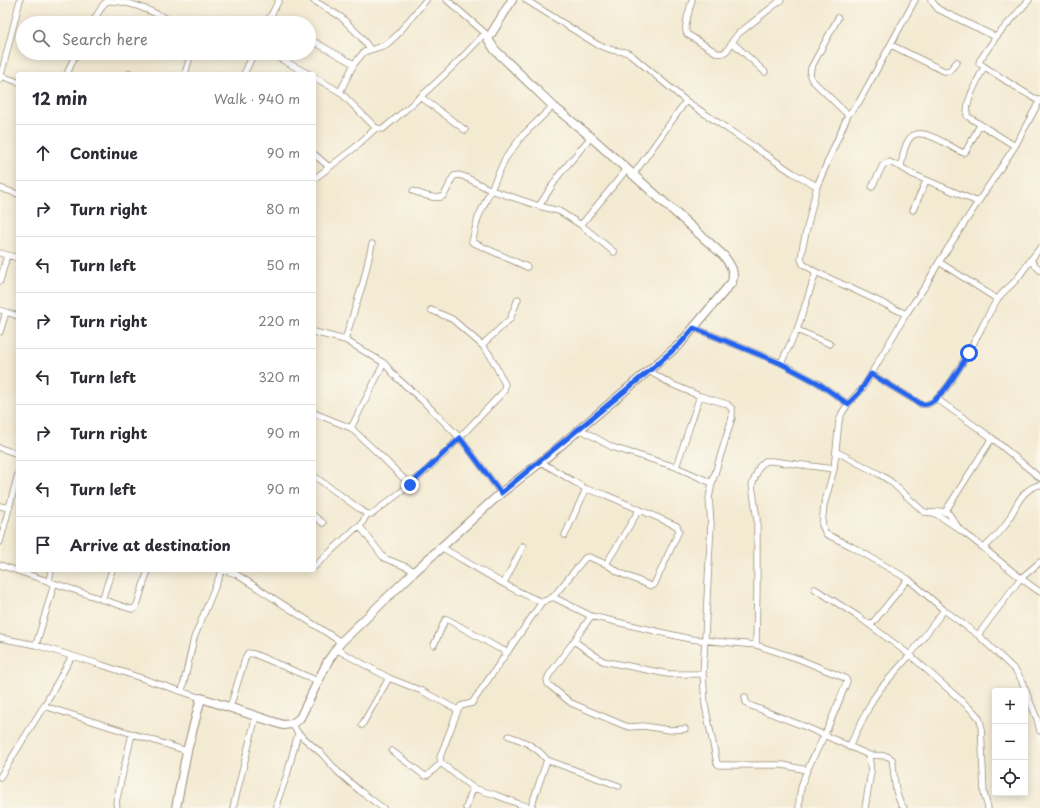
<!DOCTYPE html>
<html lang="en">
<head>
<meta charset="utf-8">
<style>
  :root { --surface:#fff; --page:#f2f2f3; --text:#2b2b33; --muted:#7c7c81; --line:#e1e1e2 }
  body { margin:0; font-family:"Playpen Sans",sans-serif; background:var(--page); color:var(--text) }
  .controls { position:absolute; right:12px; bottom:12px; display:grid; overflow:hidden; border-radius:4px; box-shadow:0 2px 10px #0003 }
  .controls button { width:36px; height:36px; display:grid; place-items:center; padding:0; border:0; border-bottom:1px solid var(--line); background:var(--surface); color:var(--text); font:20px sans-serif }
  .stop { position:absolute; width:12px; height:12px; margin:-9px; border:3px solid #2563eb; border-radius:50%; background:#fff }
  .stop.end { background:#2563eb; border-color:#fff; box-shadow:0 1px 4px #0008 }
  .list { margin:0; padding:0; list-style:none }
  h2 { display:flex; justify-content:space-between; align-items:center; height:52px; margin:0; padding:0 16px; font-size:17px }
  h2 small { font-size:13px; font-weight:400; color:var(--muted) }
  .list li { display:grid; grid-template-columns:26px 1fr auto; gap:12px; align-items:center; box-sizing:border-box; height:56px; padding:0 16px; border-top:1px solid var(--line) }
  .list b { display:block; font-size:15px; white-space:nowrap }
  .list em { font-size:13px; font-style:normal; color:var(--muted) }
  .icon { flex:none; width:22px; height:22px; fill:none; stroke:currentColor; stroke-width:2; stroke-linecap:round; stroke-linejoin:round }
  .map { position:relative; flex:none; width:1040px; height:808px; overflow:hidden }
  .search { position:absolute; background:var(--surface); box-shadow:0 2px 10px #0003; left:16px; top:16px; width:300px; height:44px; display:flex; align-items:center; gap:10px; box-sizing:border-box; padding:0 14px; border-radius:22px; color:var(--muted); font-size:15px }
  .panel { position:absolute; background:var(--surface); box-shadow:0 2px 10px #0003; left:16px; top:72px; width:300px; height:500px; border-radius:4px }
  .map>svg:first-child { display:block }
</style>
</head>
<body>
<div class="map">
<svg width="1040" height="808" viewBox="0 0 1040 808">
  <rect width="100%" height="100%" fill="#fbf7ec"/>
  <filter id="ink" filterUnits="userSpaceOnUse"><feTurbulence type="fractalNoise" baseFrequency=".025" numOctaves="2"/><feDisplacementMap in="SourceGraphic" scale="8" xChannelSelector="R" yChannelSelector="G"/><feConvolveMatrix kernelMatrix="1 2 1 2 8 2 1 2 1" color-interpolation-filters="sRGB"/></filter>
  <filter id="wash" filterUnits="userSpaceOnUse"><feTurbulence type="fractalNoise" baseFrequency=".012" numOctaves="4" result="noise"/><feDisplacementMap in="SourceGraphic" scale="16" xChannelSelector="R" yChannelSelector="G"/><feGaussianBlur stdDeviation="0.9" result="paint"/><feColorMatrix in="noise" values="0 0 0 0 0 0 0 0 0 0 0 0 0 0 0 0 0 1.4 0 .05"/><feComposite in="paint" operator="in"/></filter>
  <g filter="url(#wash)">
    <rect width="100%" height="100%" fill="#f3ead2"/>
  </g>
  <g filter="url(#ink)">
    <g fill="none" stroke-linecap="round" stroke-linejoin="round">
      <defs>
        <path id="street" d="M313,0L341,17L360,36L370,49
          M447,0L485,33L487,36
          M526,0L598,45L612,50L625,52L630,54L686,101L793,173L817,186
          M692,0C690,9 683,27 687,34L717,53C726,55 728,49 732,42
          M931,0L938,9L946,13L996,37
          M1029,0L996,37L980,60L979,63L1011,84L1039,101
          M269,18L278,23
          M838,18L811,68L810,76L812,80L848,115
          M92,23L103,5L107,1C132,0 154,13 176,23
          M267,23L279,0
          M309,39L354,64
          M891,45L944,71H949L957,62
          M269,53L309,74
          M984,67C977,82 966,99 967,116L1015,146
          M765,72L732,42L738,34L781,0
          M67,74L76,53
          M129,74L130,73
          M185,74L191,53
          M244,74L254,53
          M1,76L18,82
          M314,77L340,92L376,128L383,129C419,99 454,68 485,33
          M0,79L20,0
          M340,92L354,64L364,52L386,45L396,36L426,0
          M421,97L465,130
          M314,154L328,166
          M901,167C906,130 915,126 947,144C952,147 958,151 964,153L966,151L980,125
          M633,175L686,101
          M314,179L353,149L376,128
          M872,187L883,165L889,162L901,167L912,174L978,202L1015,146L1040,100
          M0,188L18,194
          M413,191C419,193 437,201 443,196C448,191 449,182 454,176L459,175L465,177L491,190L539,206L559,211L581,225L614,252
          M978,202L939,262L926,285L906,314L863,388L848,404L842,413L839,421L834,469L824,505L822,525L826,534L851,546L908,579L944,610L978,635L1016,671L1021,679L1037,719L1040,731
          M539,206L559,175L591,137
          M913,210L926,181
          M581,225L627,169
          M0,253L18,258
          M1030,260L1040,270
          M939,262L997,299
          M527,267L472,242L478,218L505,159L522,136L553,106
          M0,281L7,255
          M0,310L18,316
          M906,314L816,272L803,264L801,259L803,245L817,186L848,115L859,102L915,0
          M694,328L781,363L818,383L848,404
          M797,330L830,344
          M0,332L6,312
          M314,332L345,340L384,363L397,378L422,400L460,438L501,493
          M345,340L363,283L372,244
          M482,345L510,319L518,299
          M781,363L797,330L816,272
          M649,371L671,384L700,396L727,404L732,409V418L712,483L709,498L711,524L703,674L705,705L717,763L719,765H783L807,770
          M871,374L921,404C945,413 985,316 997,300C1002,292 1010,287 1016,280C1024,270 1031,259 1040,248
          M937,399L992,438L1040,478
          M314,413L351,428L384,459L410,485
          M351,428L384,363
          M580,429L612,447L676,467L712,483
          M0,448L18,454
          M837,452L879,474L890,481L924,512L934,513L941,511L949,514L960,530
          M541,462L586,489L606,495L677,526L679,531L654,585L651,586L620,573L606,564
          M676,467L700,396
          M314,476L361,510L367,514H372L410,485L445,453L504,391L505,384L490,355L482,345L452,319L431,310
          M0,506L9,508
          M945,512L992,438
          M934,513C973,535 1003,567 1040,592
          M314,516L323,523
          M360,527L367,514
          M565,535L586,489
          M0,542L18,474
          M441,547C474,566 507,588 542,602
          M984,548C991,541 998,535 1004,527C1014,513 1020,488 1040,485
          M0,565L131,609H134L137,605L148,570
          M314,567L357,527L362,529L384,558L409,568L414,572
          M223,570L236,574L341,642
          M49,582L51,570
          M504,583L523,546
          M815,589L859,617L910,655L974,712L979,718L981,724L984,793L988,808
          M553,597L591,616L690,639L756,645L799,659L845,678L847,681L846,684C839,701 832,719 824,736C813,759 798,781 799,808
          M102,600L112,570
          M591,616L574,641L549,675L547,680L548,684L571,703L623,725L629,727L643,726L669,730L685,729
          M871,625L908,579
          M978,635L1020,579L1040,562
          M0,638L36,645L102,665L201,698
          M574,641L603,661L668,674H703
          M36,645L54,584
          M434,645L445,620L447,619L498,648L508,652
          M756,645L757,589V519L752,485L759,467L765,461H772L834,469
          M336,649L389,678L362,725
          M389,678L422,691L458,710
          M182,691L194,638L222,570
          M745,697L746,702L749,705L806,727L869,755L871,772L865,808
          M44,706L187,751
          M230,707L246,656L248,653L254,654L318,681
          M298,733L322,754L338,772L360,791L383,808
          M509,736C524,741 537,747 547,760L531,807
          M849,747L873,699L880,689L910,655L944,610
          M392,751L425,776L428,775L441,763
          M869,755L887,756L892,759C895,774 893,795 904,808
          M547,760L619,786
          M0,777L44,706L72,656
          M117,808L116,802L132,734
          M233,808L256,716
          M277,808V802L287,775L298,733L292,724
          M466,808L473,788
          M533,808L519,804L496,795L473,788L441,763L440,757L458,710L461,706L472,703L542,602L553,597L585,558L589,557L606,564L639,510"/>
        <path id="secondary" d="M176,808L187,751L201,698L283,725L292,724L300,718L328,661L341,642L414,572L501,493L541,462L680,344L732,282C735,271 731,266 724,256L591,137L553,106L495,50L488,39L512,0"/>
      </defs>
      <use href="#street" stroke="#978a78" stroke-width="7"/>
      <use href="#secondary" stroke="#978a78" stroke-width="10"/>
      <use href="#street" stroke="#fff" stroke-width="5.5"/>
      <use href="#secondary" stroke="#fff" stroke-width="8"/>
    </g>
  </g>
  <g fill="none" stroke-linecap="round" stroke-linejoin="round" filter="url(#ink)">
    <path stroke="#2563eb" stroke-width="5" d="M410,485L460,438L501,493L649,371L680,344L694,328L780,363L818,383L848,404L859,393L871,374L921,404C937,410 961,365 969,353"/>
  </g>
</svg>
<div class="controls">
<button>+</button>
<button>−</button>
<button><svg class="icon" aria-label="locate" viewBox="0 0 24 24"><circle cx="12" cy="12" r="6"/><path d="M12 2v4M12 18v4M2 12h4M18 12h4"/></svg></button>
</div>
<div class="stop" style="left:969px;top:353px"></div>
<div class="stop end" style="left:410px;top:485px"></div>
<div class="search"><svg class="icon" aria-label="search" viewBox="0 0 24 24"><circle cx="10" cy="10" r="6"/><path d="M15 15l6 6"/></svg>Search here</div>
<section class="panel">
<h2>12 min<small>Walk · 940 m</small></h2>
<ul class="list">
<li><svg class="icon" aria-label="ahead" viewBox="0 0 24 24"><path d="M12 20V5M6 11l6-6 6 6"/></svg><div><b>Continue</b></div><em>90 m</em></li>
<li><svg class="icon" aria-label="right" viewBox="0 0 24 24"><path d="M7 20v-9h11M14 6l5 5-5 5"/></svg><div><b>Turn right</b></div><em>80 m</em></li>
<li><svg class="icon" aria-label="left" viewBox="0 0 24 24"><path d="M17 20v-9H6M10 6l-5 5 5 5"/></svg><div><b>Turn left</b></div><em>50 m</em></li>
<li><svg class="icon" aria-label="right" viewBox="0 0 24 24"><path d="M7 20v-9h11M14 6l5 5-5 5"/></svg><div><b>Turn right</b></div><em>220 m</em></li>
<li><svg class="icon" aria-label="left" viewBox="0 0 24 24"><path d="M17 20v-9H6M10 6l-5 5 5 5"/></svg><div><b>Turn left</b></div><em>320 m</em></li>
<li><svg class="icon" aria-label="right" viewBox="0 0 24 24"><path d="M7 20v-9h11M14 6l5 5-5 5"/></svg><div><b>Turn right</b></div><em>90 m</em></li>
<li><svg class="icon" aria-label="left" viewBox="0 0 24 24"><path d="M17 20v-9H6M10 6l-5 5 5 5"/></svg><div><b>Turn left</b></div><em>90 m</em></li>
<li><svg class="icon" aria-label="arrive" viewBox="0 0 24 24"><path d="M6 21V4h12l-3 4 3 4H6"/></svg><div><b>Arrive at destination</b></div></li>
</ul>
</section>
</div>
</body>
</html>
